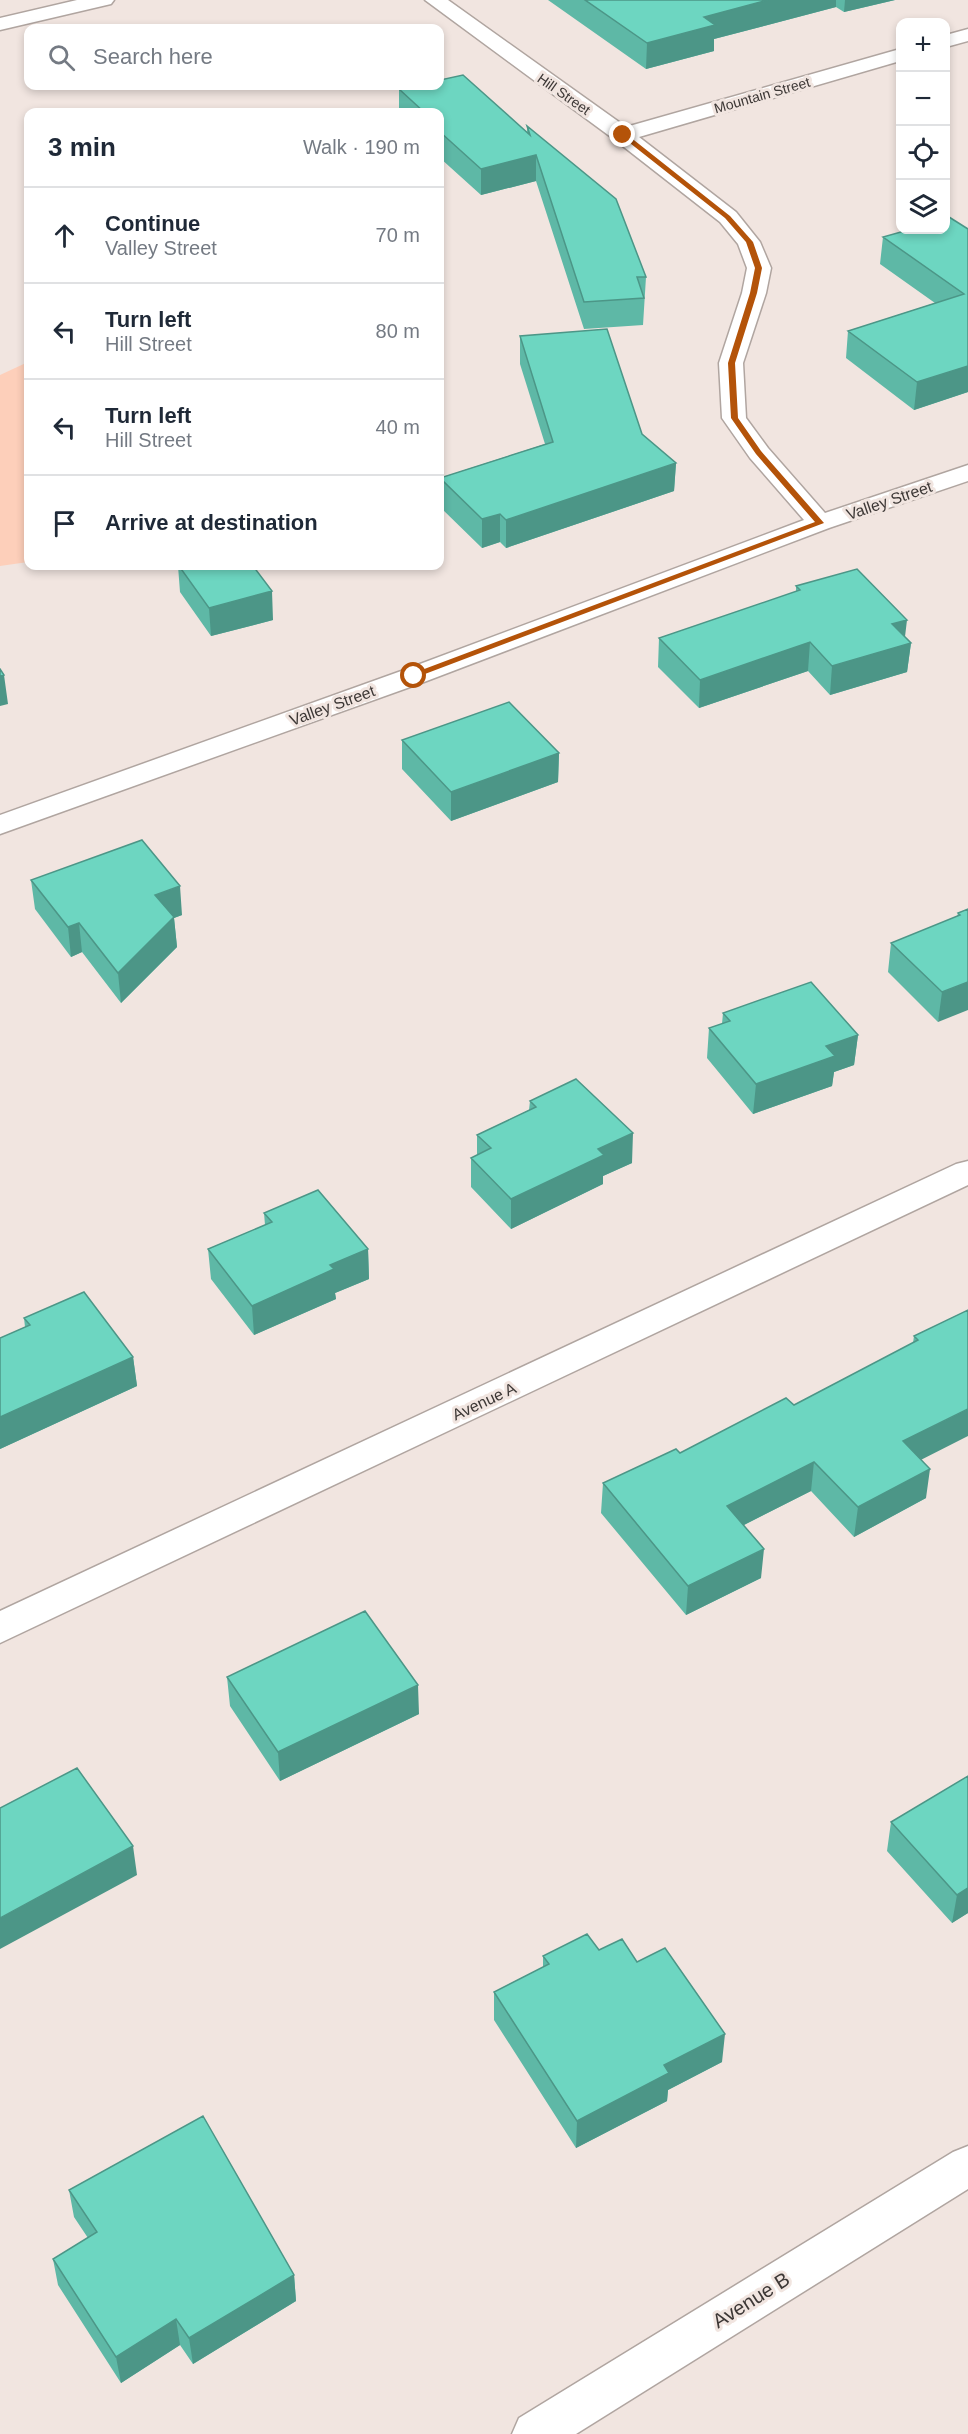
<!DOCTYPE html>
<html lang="en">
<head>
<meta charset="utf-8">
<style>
  :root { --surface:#fff; --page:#f2f2f3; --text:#1f2937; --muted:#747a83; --line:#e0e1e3 }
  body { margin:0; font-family:Helvetica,sans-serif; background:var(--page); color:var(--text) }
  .controls { position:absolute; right:18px; top:18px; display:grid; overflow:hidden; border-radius:12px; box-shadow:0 3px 9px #0003 }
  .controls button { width:54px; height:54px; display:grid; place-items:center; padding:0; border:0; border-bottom:2px solid var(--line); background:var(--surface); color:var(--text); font:30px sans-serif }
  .stop { position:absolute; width:18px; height:18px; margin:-14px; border:4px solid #b45309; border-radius:50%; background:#fff }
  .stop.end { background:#b45309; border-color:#fff; box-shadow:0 2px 6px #0008 }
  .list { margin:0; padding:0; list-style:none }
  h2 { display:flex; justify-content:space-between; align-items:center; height:78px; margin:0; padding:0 24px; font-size:26px }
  h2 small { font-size:20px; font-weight:400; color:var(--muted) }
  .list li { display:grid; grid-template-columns:39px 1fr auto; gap:18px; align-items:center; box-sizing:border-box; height:96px; padding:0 24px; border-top:2px solid var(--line) }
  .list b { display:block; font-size:22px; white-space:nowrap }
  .list p { margin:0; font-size:20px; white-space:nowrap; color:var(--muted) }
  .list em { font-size:20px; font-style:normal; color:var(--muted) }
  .icon { flex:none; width:33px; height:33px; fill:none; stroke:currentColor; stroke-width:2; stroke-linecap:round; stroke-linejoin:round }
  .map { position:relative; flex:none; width:968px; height:2434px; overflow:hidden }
  .search { position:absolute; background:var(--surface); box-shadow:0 3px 9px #0003; left:24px; top:24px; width:420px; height:66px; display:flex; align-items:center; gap:15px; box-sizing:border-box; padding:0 21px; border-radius:12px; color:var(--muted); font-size:22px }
  .panel { position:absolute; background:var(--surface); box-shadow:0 3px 9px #0003; left:24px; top:108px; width:420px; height:462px; border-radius:12px }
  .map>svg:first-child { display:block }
</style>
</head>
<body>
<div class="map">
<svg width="968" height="2434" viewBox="0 0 968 2434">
  <rect width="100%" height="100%" fill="#f1e5e0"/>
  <path fill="#fdcfba" d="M28,362V562L0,566V375Z"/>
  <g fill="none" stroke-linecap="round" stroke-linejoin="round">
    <defs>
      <path id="minor" d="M425,0H448L626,127L900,49V61L639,137L736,212L760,242L771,268L766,293L743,363L746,418L768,448L825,513L968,465V481L829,528L424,682L0,834V815L404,670L804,520L750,458L722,418L719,363L742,293L747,268L738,244L720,222L615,140Z
        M968,29V41L946,47V35Z
        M968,1161V1185L0,1643V1611L956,1164Z
        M968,2146V2189L576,2434H512L519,2418L953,2152Z"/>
      <path id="tertiary" d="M77,0H114L111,4L0,30V18Z"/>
    </defs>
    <use href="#minor" stroke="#b0a5a0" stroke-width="3"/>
    <use href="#tertiary" stroke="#b0a5a0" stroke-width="3"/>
    <use href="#minor" fill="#fff" fill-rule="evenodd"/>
    <use href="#tertiary" fill="#fff" fill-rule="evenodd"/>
  </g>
  <path fill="#5eb8a6" d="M548,0H895L844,12L836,7L714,39V51L646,69Z
    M399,89L527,132V126L646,277L643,325L584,329L536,181L481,195L440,158V112H399Z
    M968,229V392L914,410L846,358L848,331L935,303L880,264L883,237Z
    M520,336L642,434L676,463L674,491L506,548L500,542L482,548L440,507V478L545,444L520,364Z
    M178,566H253L273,620L211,636L180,592Z
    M796,586L905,637L911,643L907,672L830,695L808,671L699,708L658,667L659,638L796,592Z
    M402,740L559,753L558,782L451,821L402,769Z
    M31,880L182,915L174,918L177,947L121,1003L82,952L71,957L35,909Z
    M968,909L938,1022L888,972L891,943L957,917L958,913Z
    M723,1013L858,1035L854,1065L834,1072L832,1086L753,1114L707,1058L709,1028L722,1024Z
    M530,1101L632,1163L603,1176V1184L511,1229L471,1187V1158L477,1155V1135L529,1110Z
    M264,1213L368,1249L369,1279L335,1293L336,1299L254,1335L211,1279L208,1249L265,1225Z
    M968,1310L921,1460L926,1498L854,1537L811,1491L744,1525L761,1578L686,1615L601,1513L603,1483L680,1453L794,1405L913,1343L914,1336Z
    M24,1318L133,1357L137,1386L0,1449V1338L25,1327Z
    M227,1677L419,1714L280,1781L230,1706Z
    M968,1776V1913L952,1923L887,1851L891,1822Z
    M599,1950L637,1962L722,2062L668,2090L667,2101L576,2148L494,2020V1992L543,1967V1956Z
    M69,2190L294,2275L296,2301L193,2364L180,2345L121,2383L58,2285L53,2259L88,2238L74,2217Z"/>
  <path fill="#4c9687" d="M768,0H836V7L714,39V51L646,69L647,43L704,17Z
    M845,0H895L844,12Z
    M536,155V181L481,195V169Z
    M968,366V392L914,410L917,382Z
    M676,463L674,491L506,548V520Z
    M500,514V542L482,548V519Z
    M272,591L273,620L211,636L209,608Z
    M907,620L904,645L911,643L907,672L830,695L832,666L892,624Z
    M810,642L808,671L699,708L700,680Z
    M4,675L8,704L0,706V676Z
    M559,753L558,782L451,821V792Z
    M180,886L182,915L174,918L177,947L121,1003L118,973L155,895Z
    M79,923L82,952L71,957L68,927Z
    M968,982V1010L938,1022L942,992Z
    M858,1035L854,1065L834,1072L832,1086L753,1114L756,1084L826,1046Z
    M633,1133L632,1163L603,1176V1184L511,1229V1199L598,1149Z
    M368,1249L369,1279L335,1293L336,1299L254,1335L252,1306L330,1265Z
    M133,1357L137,1386L0,1449V1417Z
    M968,1409V1436L899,1471L903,1441Z
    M814,1462L811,1491L724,1535L727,1506Z
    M930,1469L926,1498L854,1537L858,1507Z
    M764,1549L761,1578L686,1615L688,1586Z
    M418,1685L419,1714L280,1781L278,1752Z
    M133,1846L137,1875L0,1949V1918Z
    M968,1888V1913L952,1923L957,1895Z
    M725,2034L722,2062L668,2090L667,2101L576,2148L577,2121L664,2065Z
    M294,2275L296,2301L193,2364L189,2338Z
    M176,2319L180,2345L121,2383L116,2357Z"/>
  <path fill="#6dd6c1" stroke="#4c9687" stroke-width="1.5" d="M585,0H768L704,17L715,25L647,43Z
    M463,75L530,135L527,126L616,199L646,277H637L644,298L584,302L536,155L481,169L440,132V128H441L440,127V112H424L399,89L415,86H440V80Z
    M949,217L968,229V366L917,382L848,331L964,294L883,237L908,230H945V218Z
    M607,329L642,434L676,463L506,520L500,514L482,519L440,478L553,442L520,336Z
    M179,566H253L272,591L209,608Z
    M857,569L907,620L892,624L911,643L832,666L810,642L700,680L659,638L800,590L796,586Z
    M0,669L4,675L0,676Z
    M509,702L559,753L451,792L402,740Z
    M142,840L180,886L155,895L174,917L118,973L79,923L68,927L31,880Z
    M968,909V982L942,992L891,943L960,915L958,913Z
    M811,982L858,1035L826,1046L835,1056L756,1084L709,1028L730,1021L723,1013Z
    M576,1079L633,1133L598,1149L604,1155L511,1199L471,1158L491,1148L477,1135L536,1107L530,1101Z
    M318,1190L368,1249L330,1265L334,1269L252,1306L208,1249L272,1222L264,1213Z
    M84,1292L133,1357L0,1417V1338L30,1325L24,1318Z
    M968,1310V1409L903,1441L930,1469L858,1507L814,1462L727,1506L764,1549L688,1586L603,1483L676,1449L680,1453L786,1398L794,1405L918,1340L914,1336Z
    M365,1611L418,1685L278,1752L227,1677Z
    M77,1768L133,1846L0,1918V1808Z
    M968,1776V1888L957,1895L891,1822Z
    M587,1934L599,1950L622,1939L637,1962L665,1948L725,2034L664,2065L669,2073L577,2121L494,1992L549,1964L543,1956Z
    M203,2116L294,2275L189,2338L176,2319L116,2357L53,2259L97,2232L69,2190Z"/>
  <path fill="#b45309" d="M621,133H625L730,216L753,242L762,268L757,293L735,363L738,418L761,451L824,523L417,677H411V674L815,522L756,454L731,418L728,363L750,293L755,268L746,242L725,218L621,136Z"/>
  <g text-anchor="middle" stroke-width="6" stroke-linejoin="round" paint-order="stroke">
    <g font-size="14" fill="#3d3836" stroke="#f1e5e0">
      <text transform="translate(564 94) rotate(35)" y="5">Hill Street</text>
      <text transform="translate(762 95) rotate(-16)" y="5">Mountain Street</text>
    </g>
    <g font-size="16" fill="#3d3836" stroke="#f1e5e0">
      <text transform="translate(889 500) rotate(-19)" y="6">Valley Street</text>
      <text transform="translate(332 705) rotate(-20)" y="6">Valley Street</text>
      <text transform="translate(484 1401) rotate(-25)" y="6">Avenue A</text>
    </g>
    <g font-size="20" fill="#3d3836" stroke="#f1e5e0">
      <text transform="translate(751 2300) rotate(-32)" y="7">Avenue B</text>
    </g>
  </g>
</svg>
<div class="controls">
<button>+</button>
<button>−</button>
<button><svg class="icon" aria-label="locate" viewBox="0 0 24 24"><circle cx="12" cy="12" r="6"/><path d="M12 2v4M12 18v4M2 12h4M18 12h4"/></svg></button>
<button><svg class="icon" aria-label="layers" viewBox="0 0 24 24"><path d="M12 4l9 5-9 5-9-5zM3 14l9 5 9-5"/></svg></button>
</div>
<div class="stop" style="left:414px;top:676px"></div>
<div class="stop end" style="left:623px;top:135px"></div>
<div class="search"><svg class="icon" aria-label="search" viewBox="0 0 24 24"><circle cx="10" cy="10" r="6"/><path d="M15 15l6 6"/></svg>Search here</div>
<section class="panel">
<h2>3 min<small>Walk · 190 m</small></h2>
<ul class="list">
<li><svg class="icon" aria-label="ahead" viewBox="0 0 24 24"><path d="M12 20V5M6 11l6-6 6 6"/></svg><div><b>Continue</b><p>Valley Street</p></div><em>70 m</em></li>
<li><svg class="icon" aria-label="left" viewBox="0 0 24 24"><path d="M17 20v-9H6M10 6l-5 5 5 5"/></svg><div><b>Turn left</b><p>Hill Street</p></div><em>80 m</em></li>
<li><svg class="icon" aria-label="left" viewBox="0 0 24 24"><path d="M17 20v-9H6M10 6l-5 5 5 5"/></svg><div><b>Turn left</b><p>Hill Street</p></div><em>40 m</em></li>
<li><svg class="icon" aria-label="arrive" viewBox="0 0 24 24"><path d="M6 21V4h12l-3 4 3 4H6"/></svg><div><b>Arrive at destination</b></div></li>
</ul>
</section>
</div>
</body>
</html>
